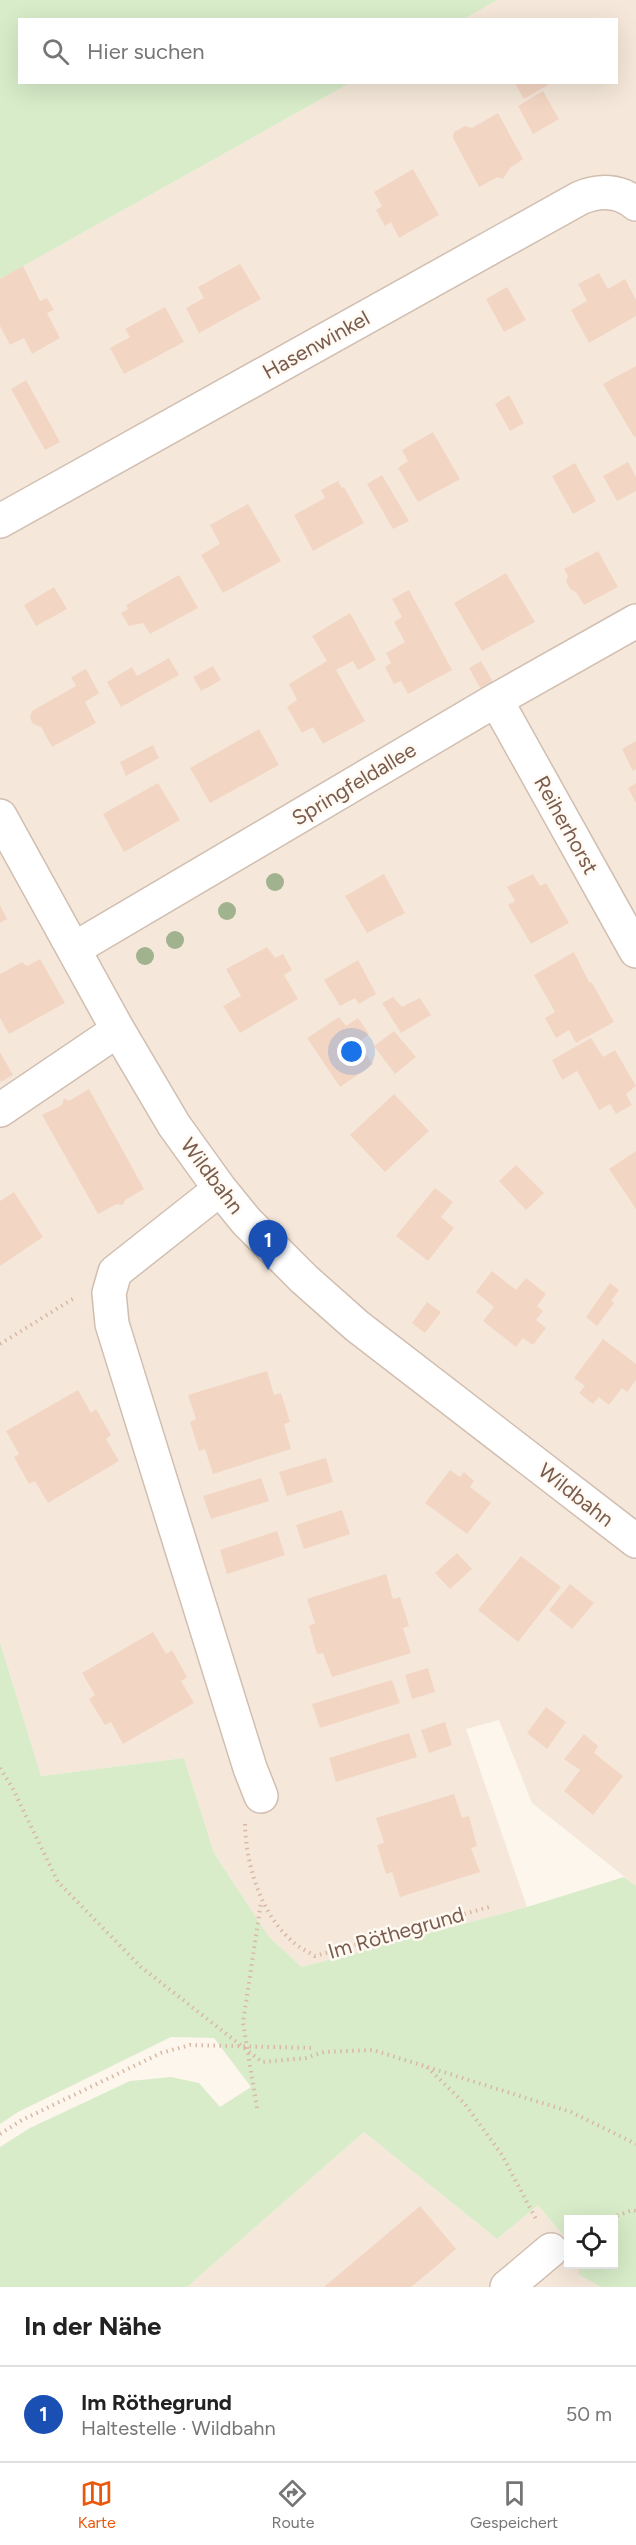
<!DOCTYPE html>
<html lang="de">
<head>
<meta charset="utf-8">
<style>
  :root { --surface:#fff; --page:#f2f2f2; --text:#222; --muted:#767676; --line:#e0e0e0; --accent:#ea580c }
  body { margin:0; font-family:Figtree,sans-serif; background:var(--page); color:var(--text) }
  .controls { position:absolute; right:18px; bottom:18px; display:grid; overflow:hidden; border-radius:0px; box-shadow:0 6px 24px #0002 }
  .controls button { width:54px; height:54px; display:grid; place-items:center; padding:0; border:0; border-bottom:2px solid var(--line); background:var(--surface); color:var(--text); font:30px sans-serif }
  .you { position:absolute; left:352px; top:1052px; width:21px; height:21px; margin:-15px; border:4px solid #fff; border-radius:50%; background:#1a73e8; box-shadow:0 0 0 9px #1a73e833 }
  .badge { display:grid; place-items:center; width:39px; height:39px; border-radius:50%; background:var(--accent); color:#fff; font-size:20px; font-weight:700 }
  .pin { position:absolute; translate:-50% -50px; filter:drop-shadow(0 2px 3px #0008) }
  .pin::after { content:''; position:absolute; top:32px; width:21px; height:18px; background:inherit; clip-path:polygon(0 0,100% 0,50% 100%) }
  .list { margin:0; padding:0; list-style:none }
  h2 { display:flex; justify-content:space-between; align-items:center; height:78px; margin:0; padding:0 24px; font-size:26px }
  h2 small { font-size:20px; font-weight:400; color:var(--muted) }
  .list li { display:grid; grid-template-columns:39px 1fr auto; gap:18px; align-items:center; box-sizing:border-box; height:96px; padding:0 24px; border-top:2px solid var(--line) }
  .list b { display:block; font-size:22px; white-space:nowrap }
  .list p { margin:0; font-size:20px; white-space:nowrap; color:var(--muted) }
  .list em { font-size:20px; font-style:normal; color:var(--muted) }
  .icon { flex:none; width:33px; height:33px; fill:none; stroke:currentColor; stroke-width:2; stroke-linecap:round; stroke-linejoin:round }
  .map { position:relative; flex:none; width:636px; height:2287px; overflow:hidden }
  .search { position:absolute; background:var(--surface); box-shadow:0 6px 24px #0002; left:18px; right:18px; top:18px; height:66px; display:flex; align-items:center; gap:15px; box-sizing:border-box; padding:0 21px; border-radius:0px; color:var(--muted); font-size:22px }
  .sheet { height:174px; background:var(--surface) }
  nav { display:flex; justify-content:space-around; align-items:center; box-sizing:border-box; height:84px; border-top:2px solid var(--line); background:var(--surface); font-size:16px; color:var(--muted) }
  nav a { display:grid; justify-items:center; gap:3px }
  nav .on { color:var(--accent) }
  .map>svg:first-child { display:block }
</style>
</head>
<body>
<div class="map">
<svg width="636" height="2287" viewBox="0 0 636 2287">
  <rect width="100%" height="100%" fill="#fdf6ec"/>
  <path fill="#f5e8da" d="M497,0H636V1886L532,1803L499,1720L466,1729L527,1907L302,1967L269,1937L214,1853L184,1758L41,1776L0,1642V279L350,83L616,82V20L462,19Z
    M364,2132L497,2239L538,2205L568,2241V2264L579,2265V2275L601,2287H187Z"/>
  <path fill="#d8ecc9" d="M0,0H497L462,20H20V82L350,83L0,279Z
    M0,1642L41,1776L184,1758L214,1853L269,1937L302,1967L527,1907L624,1877L636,1886V2287H601L579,2275V2265L614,2264V2220H568V2241L538,2205L497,2239L364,2132L187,2287H0V2147L30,2128L130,2081L171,2077L199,2083L220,2107L251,2087L214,2038L171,2037L18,2112L0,2124Z"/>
  <path fill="#f3d5c3" d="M514,82H553L524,99Z
    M543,91L559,119L533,134L518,106Z
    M498,113L523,159L510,168L503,179L498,177L479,187L453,138L454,132L465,126L472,128Z
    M413,169L439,215L399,238L391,222L385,226L376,210L382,206L374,192Z
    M240,264L261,299L199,333L186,308L204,298L198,287Z
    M23,266L40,301L47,298L54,310L47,313L60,338L32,354L24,338L10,345L0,326V279Z
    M599,273L608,289L625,279L636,300V316L589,343L571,310L587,301L578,284Z
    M507,287L526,320L504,332L486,299Z
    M165,307L184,342L124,374L110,348L130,337L125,329Z
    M636,366V436L634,437L603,384Z
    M26,380L60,442L45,450L11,389Z
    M509,395L524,423L510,431L495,404Z
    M433,432L460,479L418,502L398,468L408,461L402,450Z
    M628,462L636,477V491L617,501L603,476Z
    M575,463L596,501L573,514L552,476Z
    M382,475L409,521L393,529L367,484Z
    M338,481L342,488L344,487L364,523L313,551L294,515L325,498L321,490Z
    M248,504L281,561L223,593L201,555L220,544L210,525Z
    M598,551L618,587L584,605L576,592L571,590L566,582L568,576L564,569Z
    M506,573L535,622L482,651L454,603Z
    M179,575L198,608L150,634L143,623L129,626L121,613L128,609L126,605Z
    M54,587L67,609L36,626L24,605Z
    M409,590L452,670L408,694L401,681L394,684L385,667L391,663L386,653L405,642L394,622L402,617L392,599Z
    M350,613L376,660L358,670L353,661L336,670L365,721L323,744L313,727L302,733L287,707L297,700L289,684L327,661L312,636Z
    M169,658L179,675L121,707L107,682L132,667L137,676Z
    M481,661L493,682L481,689L469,668Z
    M213,666L221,680L201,691L193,677Z
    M86,669L99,693L85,702L96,723L52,747L41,727L33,724L30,718L32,711L76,686L71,677Z
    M259,729L279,765L210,803L190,768Z
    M636,741V769L633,771L622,749Z
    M153,745L159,758L126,776L120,762Z
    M158,783L180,820L124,852L103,814Z
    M636,783V803L628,788Z
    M384,874L405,913L367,933L345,896Z
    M533,874L540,886L546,883L569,923L531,944L508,905L515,901L507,887Z
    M0,905L7,919L0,923Z
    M267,947L275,958L283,954L292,970L284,975L298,999L240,1033L223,1006L241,996L226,969Z
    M574,952L589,982L592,983L614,1022L576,1043L569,1030L556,1038L545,1018L555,1012L534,975Z
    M40,959L65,1003L9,1034L0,1018V974L22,962L27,966Z
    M358,960L376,994L359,1004L355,998L340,1006L324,980Z
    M393,997L402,1007L420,998L431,1015L401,1033L382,1003Z
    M339,1017L346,1026L358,1018L369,1034L358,1043L373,1064L340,1087L307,1038Z
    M394,1031L416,1057L395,1074L374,1046Z
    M591,1038L603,1057L615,1050L636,1086L626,1094L632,1105L616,1114L610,1104L599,1110L577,1071L562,1080L552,1060Z
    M0,1052L13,1075L1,1082L0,1080Z
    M89,1089L144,1189L125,1200L123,1205L117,1204L98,1214L42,1115L62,1105L64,1098L69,1101Z
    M394,1094L429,1131L385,1172L350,1135Z
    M636,1151V1209L609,1169Z
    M516,1165L544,1193L526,1210L499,1181Z
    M435,1188L453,1202L441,1217L454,1228L428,1261L396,1236Z
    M14,1192L43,1237L0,1266V1201Z
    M492,1271L516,1290L526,1278L546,1294L537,1306L543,1311L536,1320L546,1328L533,1345L523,1338L516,1347L483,1321L494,1307L476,1292Z
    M610,1283L619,1290L611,1301L614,1303L597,1326L586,1317Z
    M427,1302L441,1312L425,1333L412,1323Z
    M603,1339L636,1364V1380L627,1392L622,1388L609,1405L599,1397L593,1404L579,1393L585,1386L574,1378Z
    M267,1371L274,1395L281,1393L290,1422L284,1424L291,1449L213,1474L205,1449L199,1451L190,1422L196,1419L188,1395Z
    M78,1390L91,1413L96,1409L111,1435L106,1439L119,1461L48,1503L35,1481L29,1484L14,1457L19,1454L6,1431Z
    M326,1458L333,1482L287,1496L279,1472Z
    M450,1470L460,1477L464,1472L474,1481L470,1487L491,1503L467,1534L425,1503Z
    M261,1478L269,1501L211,1519L203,1496Z
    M342,1510L350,1534L304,1549L296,1525Z
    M277,1531L285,1555L227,1574L220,1550Z
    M457,1553L472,1569L450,1589L435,1573Z
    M521,1556L561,1587L518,1642L478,1610Z
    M386,1574L393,1599L400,1597L409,1626L403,1628L411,1653L332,1677L323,1653L317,1654L309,1626L315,1623L307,1599Z
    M570,1584L594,1603L572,1629L549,1610Z
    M153,1632L166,1654L172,1650L187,1677L181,1681L194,1703L123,1744L111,1722L105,1725L89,1699L95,1695L82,1673Z
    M428,1668L435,1692L412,1699L405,1675Z
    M392,1680L400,1703L320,1728L312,1704Z
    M546,1707L566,1722L547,1749L527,1733Z
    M445,1722L452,1745L429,1753L421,1730Z
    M409,1733L417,1757L336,1782L329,1758Z
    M584,1734L598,1746L594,1753L623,1776L593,1815L564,1791L580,1770L564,1759Z
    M454,1794L462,1818L469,1816L477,1846L471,1848L480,1872L400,1897L392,1872L386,1874L377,1845L384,1843L376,1818Z
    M420,2206L456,2249L434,2268L411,2287H324Z"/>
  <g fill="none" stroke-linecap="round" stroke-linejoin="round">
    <defs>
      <path id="minor" d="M0,521L580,198C599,190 620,190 636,204
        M496,700L636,951
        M0,816L118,1030L174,1125L220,1189L247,1222L304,1279L357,1326L636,1541
        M74,949L496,700L636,621
        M0,1110L118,1030
        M220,1189L115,1272L109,1293L112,1324L250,1768L261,1796
        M507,2287L551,2250"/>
    </defs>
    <use href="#minor" stroke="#d1beb0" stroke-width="36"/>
    <path stroke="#d9b8a5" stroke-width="4" stroke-dasharray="1.5 4.5" stroke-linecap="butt" d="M0,1344L76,1297
      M0,1768L12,1787L58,1882L141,1967L262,2062L306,2058L324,2052L373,2050L571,2112L636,2144
      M245,1824C246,1864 260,1913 292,1941C298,1947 307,1951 315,1956L489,1907
      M427,2067L465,2104L502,2155L537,2221
      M257,2108L243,2023L261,1902
      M0,2134L22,2120L161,2053L190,2045L313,2048
      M606,2220L632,2210L636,2211"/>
    <use href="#minor" stroke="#fff" stroke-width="33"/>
  </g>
  <g fill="#a0b28e">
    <circle cx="275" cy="882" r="9"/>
    <circle cx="227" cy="911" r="9"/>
    <circle cx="175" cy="940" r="9"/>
    <circle cx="145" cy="956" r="9"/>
  </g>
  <g text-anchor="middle" stroke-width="5" stroke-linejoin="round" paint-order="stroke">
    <g font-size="21" fill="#7a5c4d" stroke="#fffaf3">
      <text transform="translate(316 345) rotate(-29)" y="7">Hasenwinkel</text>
      <text transform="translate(354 784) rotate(-31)" y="7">Springfeldallee</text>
      <text transform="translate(566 825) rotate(61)" y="7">Reiherhorst</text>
      <text transform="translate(212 1176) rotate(53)" y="7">Wildbahn</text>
      <text transform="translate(576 1495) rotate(38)" y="7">Wildbahn</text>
      <text transform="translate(396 1933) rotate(-16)" y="7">Im Röthegrund</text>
    </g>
  </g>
</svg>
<div class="controls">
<button><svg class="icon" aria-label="locate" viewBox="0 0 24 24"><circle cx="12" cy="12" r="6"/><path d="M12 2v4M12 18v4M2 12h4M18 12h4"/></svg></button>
</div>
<div class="you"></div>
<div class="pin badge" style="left:268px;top:1270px;background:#1a4fb4">1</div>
<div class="search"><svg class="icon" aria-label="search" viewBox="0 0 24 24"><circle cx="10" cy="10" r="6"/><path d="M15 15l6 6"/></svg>Hier suchen</div>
</div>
<section class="sheet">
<h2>In der Nähe<small></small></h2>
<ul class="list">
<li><span class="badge" style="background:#1a4fb4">1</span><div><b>Im Röthegrund</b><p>Haltestelle · Wildbahn</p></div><em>50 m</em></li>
</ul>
</section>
<nav>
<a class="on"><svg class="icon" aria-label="map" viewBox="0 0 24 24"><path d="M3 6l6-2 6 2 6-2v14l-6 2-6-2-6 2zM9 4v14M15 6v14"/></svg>Karte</a>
<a><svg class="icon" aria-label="directions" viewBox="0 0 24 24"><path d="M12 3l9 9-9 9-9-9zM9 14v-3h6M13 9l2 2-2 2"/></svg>Route</a>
<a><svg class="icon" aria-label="saved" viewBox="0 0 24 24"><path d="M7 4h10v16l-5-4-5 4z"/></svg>Gespeichert</a>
</nav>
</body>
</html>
